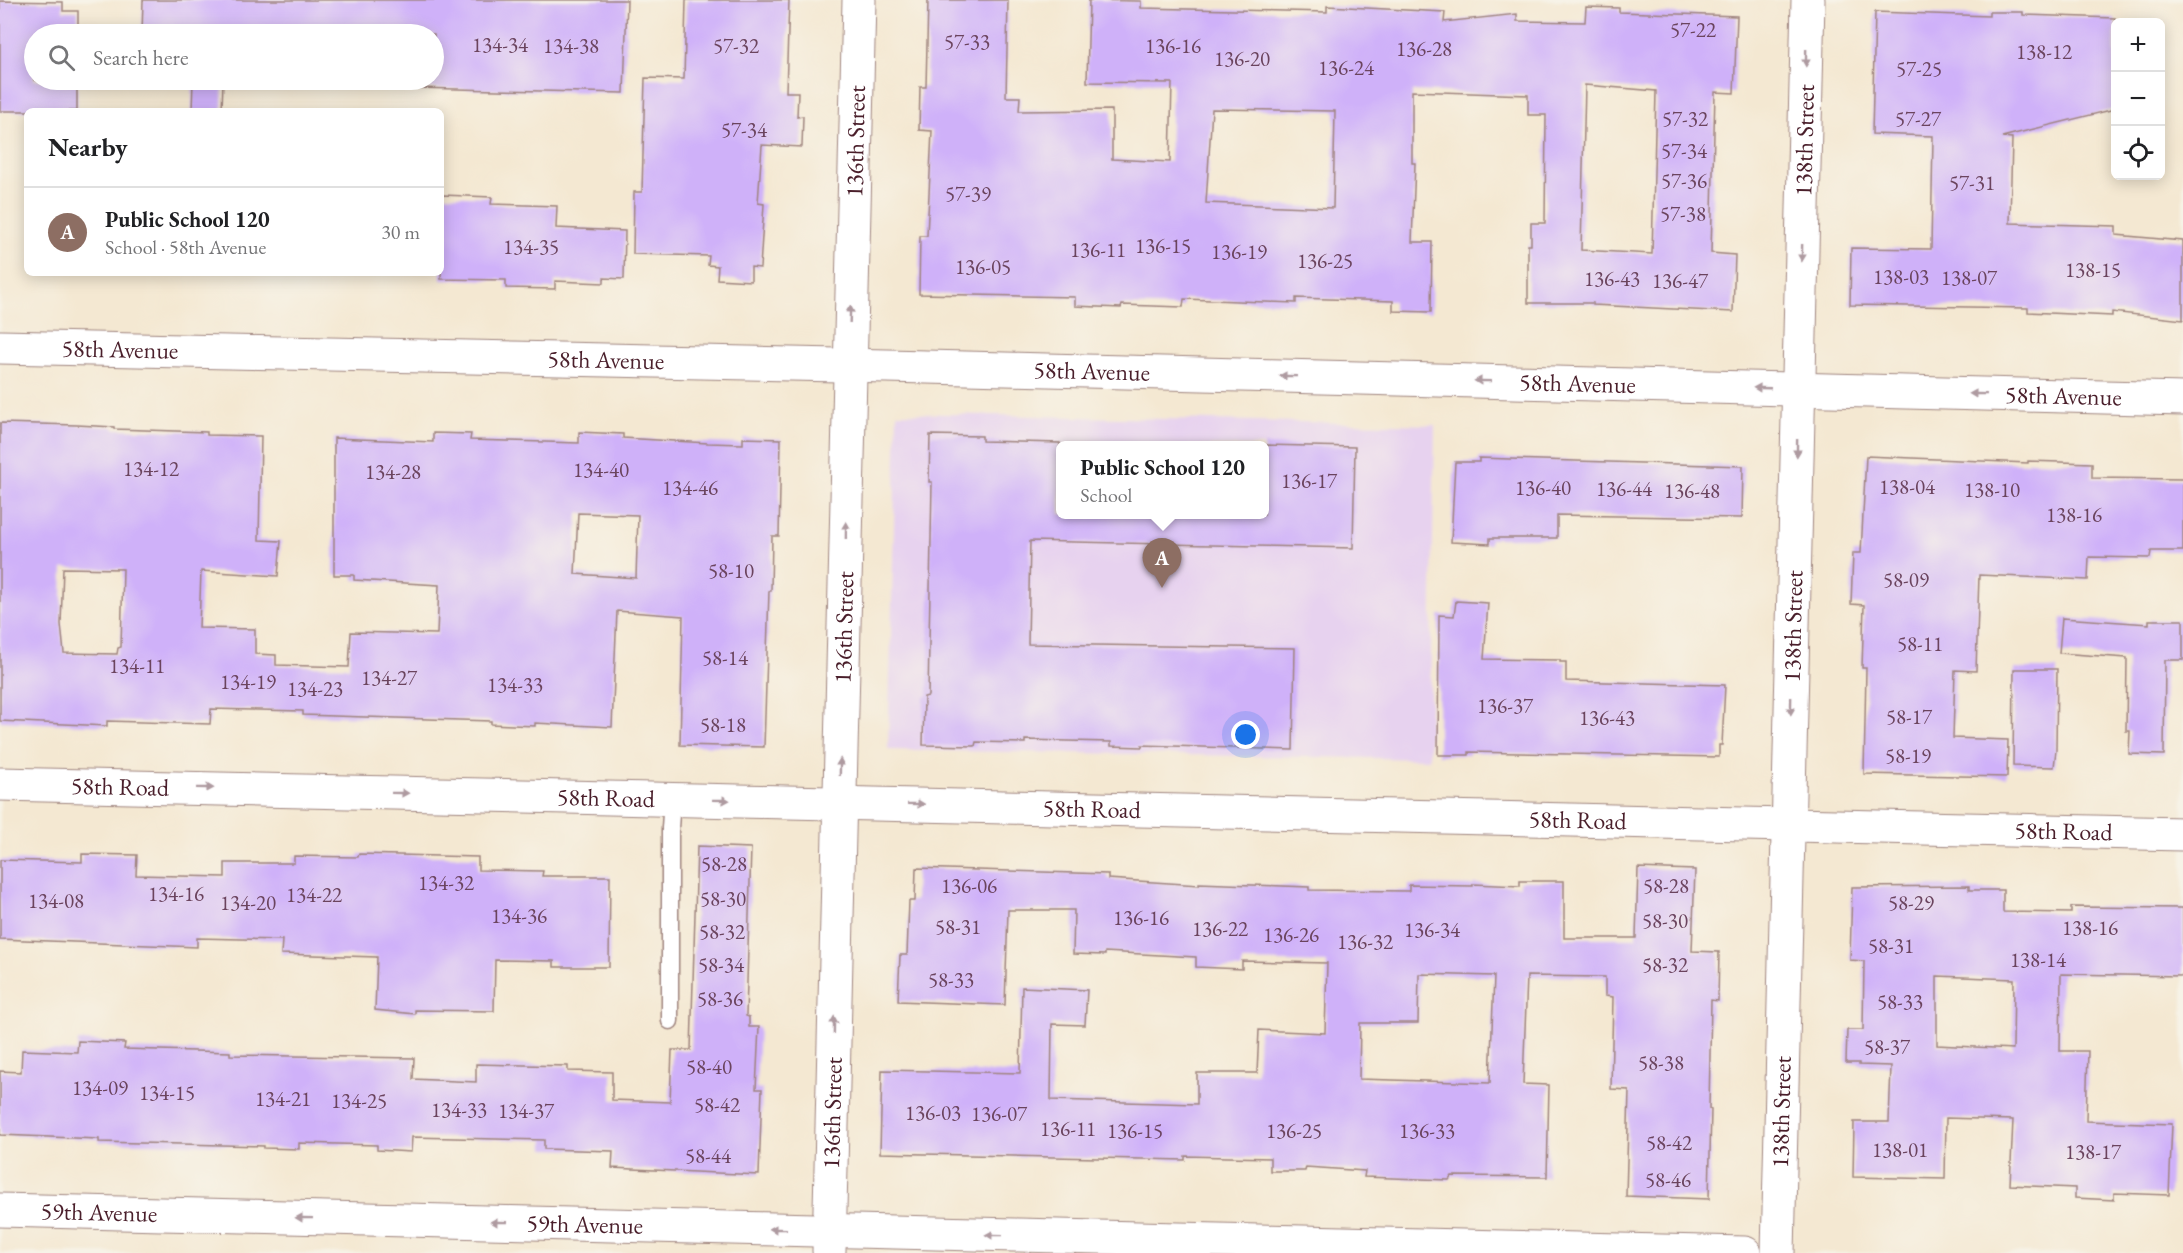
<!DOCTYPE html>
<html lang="en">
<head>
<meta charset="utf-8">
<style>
  :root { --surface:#fff; --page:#f2f2f2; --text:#202124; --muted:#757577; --line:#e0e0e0; --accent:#db2777 }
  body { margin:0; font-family:"EB Garamond",serif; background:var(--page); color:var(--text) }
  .controls { position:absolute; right:18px; top:18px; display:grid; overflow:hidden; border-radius:9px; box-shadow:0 3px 15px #0003 }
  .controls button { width:54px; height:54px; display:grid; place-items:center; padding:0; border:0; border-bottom:2px solid var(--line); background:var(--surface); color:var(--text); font:30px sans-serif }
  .you { position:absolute; left:1246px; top:735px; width:21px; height:21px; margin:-15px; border:4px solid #fff; border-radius:50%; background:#1a73e8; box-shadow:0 0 0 9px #1a73e833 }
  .badge { display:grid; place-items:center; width:39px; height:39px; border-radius:50%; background:var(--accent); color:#fff; font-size:20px; font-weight:700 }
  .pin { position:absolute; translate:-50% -50px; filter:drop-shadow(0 2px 3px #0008) }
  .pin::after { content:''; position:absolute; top:32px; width:21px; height:18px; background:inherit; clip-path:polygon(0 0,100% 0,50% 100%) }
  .popup { position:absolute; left:1056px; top:441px; width:213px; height:78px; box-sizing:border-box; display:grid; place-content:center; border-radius:9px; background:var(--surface); filter:drop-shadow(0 2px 4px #0005); font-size:20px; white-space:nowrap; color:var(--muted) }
  .popup b { font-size:22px; color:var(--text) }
  .popup::after { content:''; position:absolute; left:50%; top:100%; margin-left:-12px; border:12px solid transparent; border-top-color:var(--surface) }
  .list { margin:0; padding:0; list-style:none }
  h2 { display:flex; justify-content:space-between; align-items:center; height:78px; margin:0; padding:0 24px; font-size:26px }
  h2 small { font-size:20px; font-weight:400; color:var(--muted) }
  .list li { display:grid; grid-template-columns:39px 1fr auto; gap:18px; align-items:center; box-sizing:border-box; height:90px; padding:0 24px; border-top:2px solid var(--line) }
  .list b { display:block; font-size:22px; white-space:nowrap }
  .list p { margin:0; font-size:20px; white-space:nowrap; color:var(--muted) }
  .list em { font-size:20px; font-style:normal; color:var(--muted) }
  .icon { flex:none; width:33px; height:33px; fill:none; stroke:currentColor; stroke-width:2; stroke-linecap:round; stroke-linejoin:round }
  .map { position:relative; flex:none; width:2183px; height:1253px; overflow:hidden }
  .search { position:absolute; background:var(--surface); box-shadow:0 3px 15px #0003; left:24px; top:24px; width:420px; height:66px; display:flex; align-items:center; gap:15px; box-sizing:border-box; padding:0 21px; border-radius:33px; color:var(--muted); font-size:22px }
  .panel { position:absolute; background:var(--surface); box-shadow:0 3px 15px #0003; left:24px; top:108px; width:420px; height:168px; border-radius:9px }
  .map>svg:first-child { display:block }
</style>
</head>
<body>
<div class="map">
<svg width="2183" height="1253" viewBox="0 0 2183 1253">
  <rect width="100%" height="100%" fill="#f7f3e8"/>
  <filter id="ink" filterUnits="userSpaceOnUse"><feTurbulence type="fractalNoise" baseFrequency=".0167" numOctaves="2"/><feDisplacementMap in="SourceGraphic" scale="12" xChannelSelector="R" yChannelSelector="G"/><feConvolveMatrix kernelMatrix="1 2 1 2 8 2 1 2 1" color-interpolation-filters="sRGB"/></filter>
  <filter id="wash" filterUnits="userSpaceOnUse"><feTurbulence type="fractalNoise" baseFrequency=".008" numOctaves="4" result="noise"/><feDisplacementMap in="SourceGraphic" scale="24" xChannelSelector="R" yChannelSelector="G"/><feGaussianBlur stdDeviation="1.35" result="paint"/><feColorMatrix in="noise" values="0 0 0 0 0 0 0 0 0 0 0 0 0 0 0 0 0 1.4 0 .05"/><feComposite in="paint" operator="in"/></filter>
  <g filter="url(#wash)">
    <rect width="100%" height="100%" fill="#f4e8d2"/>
    <path fill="#e7d2ef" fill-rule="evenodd" d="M897,413L1435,425L1429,759L888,750ZM1060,446H1264V514H1060Z"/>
    <g id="blocks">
      <path fill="#cfb1f9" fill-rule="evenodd" d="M143,0H627L624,93L376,87V80H434V34H142Z
        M686,0H789L786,92H798L797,117L803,116L802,147L762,145L758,203L764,204L760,268L751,267V281L717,279L718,266L708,265L709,256L633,254L634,192H642L645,78L684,79Z
        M928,0H1008L1006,97H1020L1019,111L1112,110V159L1170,162L1172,83L1087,82L1089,0L1141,1V8L1327,12V6L1445,12L1444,22L1517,14V21L1585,22L1586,7L1619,8V12L1737,16L1734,93L1715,92L1711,253L1735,255L1733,312L1593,305V303H1528V245H1531V223H1545L1546,115H1528V95L1412,91V163H1415L1412,242H1432L1431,312L1393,311V301L1296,298V303L1184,299L1183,307L1122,305L1121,308L1075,306V297L919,294L920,236H927L932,131L919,130L920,87H926ZM1585,85L1656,91L1652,254L1581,250ZM1212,109L1335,111L1333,208L1206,203Z
        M0,1L63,2V11H78V34H34V80H77V111H0Z
        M1875,12L1989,16V12H2023V15L2115,18V109L2002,137L2012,138L2010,223L2116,226V235L2183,241V320L2112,312V316L2028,312V308L1850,305L1851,248L1931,249L1933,136L1872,134Z
        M193,80H223L222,111H192Z
        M442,195L492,197L491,204L557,206L556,228L625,231L624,279L604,278V283L555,281V289L506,288V280L441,279Z
        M0,423L77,425L114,427V429L207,432V435L261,436L259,540L281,541L278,576L201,571L199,628L255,629V654L276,655V665L349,667L351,632L437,634L439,585L354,580V575H334V438L433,442V433L471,434L470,440L579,443V432L623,434V438L708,443L743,444V438L781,439L779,536H772L771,591H769L764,747L680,745L683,616L617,611L612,727L535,723V726L491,724V721L303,715V711L211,709L210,724L107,721V726L0,721ZM578,513L638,515L636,578L575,574ZM63,568L123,569L121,647L118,648L117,654L64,653L61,624Z
        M930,435L982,436V441L1060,443V514H1264V445L1355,447L1353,548L1030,541L1028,644L1295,648L1293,750L1142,745V747L1111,746V742L1025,740V743L976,742L975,746L923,745L924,697L928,696L931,538L932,482H929Z
        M1866,456L2028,463V461L2092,463V478L2183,479V551H2151L2150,558L2089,557L2088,580L1979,575L1976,671L1955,670L1953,738L2008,740L2007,777L1864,774L1866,668H1862L1864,605L1851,604L1853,553H1861Z
        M1479,458L1743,466L1742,518L1557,515V538H1490V544L1451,542L1455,462H1479Z
        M1456,601L1488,603L1484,659L1560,660V662H1566V681L1725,685L1722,745H1719V757L1518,753L1469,752V755H1438L1439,615L1454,616Z
        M2062,618L2149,624V620H2183V660H2165L2164,755L2129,754L2130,731H2126L2127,658L2059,653Z
        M2014,669H2057L2056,750L2054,767L2013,766Z
        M697,846L751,848L746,1016L749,1017V1027H759L756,1089H762L759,1175L612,1168L613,1151L544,1149V1140L412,1137L411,1152L377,1150V1145L299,1143V1149L264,1148V1146L99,1142V1139L0,1135V1071L21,1072L22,1050L77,1052L78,1041L125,1043L124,1049L230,1052V1055L414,1058L413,1079L476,1082V1064L568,1066V1071L612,1072V1100L670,1102L672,1050H691Z
        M82,854L137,855L136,875L225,877V863H294V856L358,857L359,854L478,857V870L543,871L542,876H610L609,967H554V961L495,960L494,1011L415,1010V1014L375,1010L377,957L281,954L282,940L197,938V947L0,939V860L82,862Z
        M916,868L1108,874V879L1199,885V883L1309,887V890L1409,891V885L1473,886V884L1520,886V881H1564V938H1636L1638,868L1695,870L1692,951L1719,952L1718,1001L1711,1000L1709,1109H1711L1709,1199L1626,1196L1629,1090L1611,1089L1613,997L1605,996V977L1527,976L1523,1084L1549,1085L1547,1177L1452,1176L1449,1180L1364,1177L1365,1171L1306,1167L1305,1171H1270V1158L1185,1156V1160L880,1153L882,1070L1020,1073L1022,987L1087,990L1085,1025L1052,1024L1051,1100L1197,1104V1073H1257L1259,1030L1325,1033L1327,963L1242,961V969L1196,967V957L1105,952V955L1073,954L1074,910H1008L1005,1005L898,1001L900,955H907L909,901H915ZM1419,974L1494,976L1490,1083L1359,1079L1360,1023H1418Z
        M1969,886V890H2003V912L2071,913V907L2183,908V976L2061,974L2060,1051H2088L2086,1121L2172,1124L2169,1195L2114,1193V1200L2075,1198V1188L2010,1185L2013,1120L1946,1118L1945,1179L1853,1177L1854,1122H1889L1891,1066L1859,1065V1063H1846L1847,1030H1863L1864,961L1850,960L1852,887ZM1937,976L2014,979L2013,1049L1937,1045Z"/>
    </g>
  </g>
  <g filter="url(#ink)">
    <use href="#blocks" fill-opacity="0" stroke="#9f847e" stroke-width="1.5"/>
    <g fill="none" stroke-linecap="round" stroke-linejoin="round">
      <defs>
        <path id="service" d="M670,1021V828L672,799"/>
        <g id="minor">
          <path id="s1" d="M0,347L887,366L2183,399"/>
          <path id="s2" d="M0,784L2183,834"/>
          <path id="s3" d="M0,1210L1745,1253"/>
          <path id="s4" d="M829,1251L859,0"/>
          <path id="s5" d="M1778,1253L1808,0"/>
        </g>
      </defs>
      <use href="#service" stroke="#9f847e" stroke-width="19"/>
      <use href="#minor" stroke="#9f847e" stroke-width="35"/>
      <use href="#service" stroke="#fff" stroke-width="16"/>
      <use href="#minor" stroke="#fff" stroke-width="33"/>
    </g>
    <defs><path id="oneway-solid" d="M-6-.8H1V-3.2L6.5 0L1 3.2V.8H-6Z" transform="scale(1.5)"/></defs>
    <g fill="#ae9aa0">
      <use href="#oneway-solid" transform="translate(1806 58) rotate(91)"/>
      <use href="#oneway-solid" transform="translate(1802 253) rotate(91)"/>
      <use href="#oneway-solid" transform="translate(850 314) rotate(-88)"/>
      <use href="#oneway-solid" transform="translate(1288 376) rotate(-179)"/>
      <use href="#oneway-solid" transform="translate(1483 381) rotate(-179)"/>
      <use href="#oneway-solid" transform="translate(1762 388) rotate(-178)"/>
      <use href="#oneway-solid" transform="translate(1978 394) rotate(-179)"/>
      <use href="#oneway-solid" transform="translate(1797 448) rotate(91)"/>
      <use href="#oneway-solid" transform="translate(846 530) rotate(-89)"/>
      <use href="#oneway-solid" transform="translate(1791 706) rotate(91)"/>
      <use href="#oneway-solid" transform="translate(840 767) rotate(-89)"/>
      <use href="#oneway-solid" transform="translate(205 788) rotate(1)"/>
      <use href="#oneway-solid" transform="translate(400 793) rotate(1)"/>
      <use href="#oneway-solid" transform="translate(721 800) rotate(1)"/>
      <use href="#oneway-solid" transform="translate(916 804) rotate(1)"/>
      <use href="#oneway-solid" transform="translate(834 1025) rotate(-89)"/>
      <use href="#oneway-solid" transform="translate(304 1218) rotate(-179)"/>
      <use href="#oneway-solid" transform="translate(499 1222) rotate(-179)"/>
      <use href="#oneway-solid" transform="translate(778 1229) rotate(-179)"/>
      <use href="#oneway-solid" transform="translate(994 1235) rotate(-179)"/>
    </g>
  </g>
  <g text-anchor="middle" stroke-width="4.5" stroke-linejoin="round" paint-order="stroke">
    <g font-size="21" fill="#6b445e">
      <text x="1693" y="37">57-22</text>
      <text x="967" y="49">57-33</text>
      <text x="500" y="52">134-34</text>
      <text x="571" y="53">134-38</text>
      <text x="736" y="53">57-32</text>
      <text x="1173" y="53">136-16</text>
      <text x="1424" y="56">136-28</text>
      <text x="2044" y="59">138-12</text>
      <text x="1242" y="66">136-20</text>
      <text x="1346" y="75">136-24</text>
      <text x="1919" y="76">57-25</text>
      <text x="1685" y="126">57-32</text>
      <text x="1918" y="126">57-27</text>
      <text x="744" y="137">57-34</text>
      <text x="1684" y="158">57-34</text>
      <text x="1684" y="188">57-36</text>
      <text x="1972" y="190">57-31</text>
      <text x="968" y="201">57-39</text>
      <text x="1683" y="221">57-38</text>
      <text x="1163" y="253">136-15</text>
      <text x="531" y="254">134-35</text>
      <text x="1098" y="257">136-11</text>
      <text x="1239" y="259">136-19</text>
      <text x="1325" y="268">136-25</text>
      <text x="983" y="274">136-05</text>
      <text x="2093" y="277">138-15</text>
      <text x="1901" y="284">138-03</text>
      <text x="1969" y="285">138-07</text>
      <text x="1612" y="286">136-43</text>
      <text x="1680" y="288">136-47</text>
      <text x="151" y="476">134-12</text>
      <text x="601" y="477">134-40</text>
      <text x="393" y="479">134-28</text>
      <text x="1309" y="488">136-17</text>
      <text x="1907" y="494">138-04</text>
      <text x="690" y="495">134-46</text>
      <text x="1543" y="495">136-40</text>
      <text x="1624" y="496">136-44</text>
      <text x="1992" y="497">138-10</text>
      <text x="1692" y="498">136-48</text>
      <text x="2074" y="522">138-16</text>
      <text x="731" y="578">58-10</text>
      <text x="1906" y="587">58-09</text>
      <text x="1920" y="651">58-11</text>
      <text x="725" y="665">58-14</text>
      <text x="137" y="673">134-11</text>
      <text x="389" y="685">134-27</text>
      <text x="248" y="689">134-19</text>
      <text x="515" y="692">134-33</text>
      <text x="315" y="696">134-23</text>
      <text x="1505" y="713">136-37</text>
      <text x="1909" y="724">58-17</text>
      <text x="1607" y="725">136-43</text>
      <text x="723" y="732">58-18</text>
      <text x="1908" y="763">58-19</text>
      <text x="724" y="871">58-28</text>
      <text x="446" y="890">134-32</text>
      <text x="969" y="893">136-06</text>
      <text x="1666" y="893">58-28</text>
      <text x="176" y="901">134-16</text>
      <text x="314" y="902">134-22</text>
      <text x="723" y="906">58-30</text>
      <text x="56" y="908">134-08</text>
      <text x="248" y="910">134-20</text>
      <text x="1911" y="910">58-29</text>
      <text x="519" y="923">134-36</text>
      <text x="1141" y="925">136-16</text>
      <text x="1665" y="928">58-30</text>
      <text x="958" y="934">58-31</text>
      <text x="2090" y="935">138-16</text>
      <text x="1220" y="936">136-22</text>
      <text x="1432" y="937">136-34</text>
      <text x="722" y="939">58-32</text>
      <text x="1291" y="942">136-26</text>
      <text x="1365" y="949">136-32</text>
      <text x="1891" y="953">58-31</text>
      <text x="2038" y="967">138-14</text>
      <text x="721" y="972">58-34</text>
      <text x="1665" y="972">58-32</text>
      <text x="951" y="987">58-33</text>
      <text x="720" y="1006">58-36</text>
      <text x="1900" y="1009">58-33</text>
      <text x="1887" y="1054">58-37</text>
      <text x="1661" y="1070">58-38</text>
      <text x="709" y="1074">58-40</text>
      <text x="100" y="1095">134-09</text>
      <text x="167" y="1100">134-15</text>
      <text x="283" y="1106">134-21</text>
      <text x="359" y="1108">134-25</text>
      <text x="717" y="1112">58-42</text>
      <text x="459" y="1117">134-33</text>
      <text x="526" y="1118">134-37</text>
      <text x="933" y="1120">136-03</text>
      <text x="999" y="1121">136-07</text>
      <text x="1068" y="1136">136-11</text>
      <text x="1135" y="1138">136-15</text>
      <text x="1294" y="1138">136-25</text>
      <text x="1427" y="1138">136-33</text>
      <text x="1669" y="1150">58-42</text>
      <text x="1900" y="1157">138-01</text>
      <text x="2093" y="1159">138-17</text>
      <text x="708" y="1163">58-44</text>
      <text x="1668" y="1187">58-46</text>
    </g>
    <g font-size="24" fill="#4a1f2b" stroke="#f7f3e8">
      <text dy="8" stroke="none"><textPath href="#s4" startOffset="1110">136th Street</textPath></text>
      <text dy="8" stroke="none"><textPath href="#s5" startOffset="1113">138th Street</textPath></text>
      <text dy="8" stroke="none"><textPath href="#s1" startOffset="120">58th Avenue</textPath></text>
      <text dy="8" stroke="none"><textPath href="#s1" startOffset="606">58th Avenue</textPath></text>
      <text dy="8" stroke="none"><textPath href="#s1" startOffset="1092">58th Avenue</textPath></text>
      <text dy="8" stroke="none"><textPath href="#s1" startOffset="1578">58th Avenue</textPath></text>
      <text dy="8" stroke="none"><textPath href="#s1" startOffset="2064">58th Avenue</textPath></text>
      <text dy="8" stroke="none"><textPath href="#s4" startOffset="624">136th Street</textPath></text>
      <text dy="8" stroke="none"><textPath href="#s5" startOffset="627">138th Street</textPath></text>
      <text dy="8" stroke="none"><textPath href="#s2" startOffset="120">58th Road</textPath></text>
      <text dy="8" stroke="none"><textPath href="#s2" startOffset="606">58th Road</textPath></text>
      <text dy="8" stroke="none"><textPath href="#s2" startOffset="1092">58th Road</textPath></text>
      <text dy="8" stroke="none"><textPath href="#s2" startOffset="1578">58th Road</textPath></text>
      <text dy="8" stroke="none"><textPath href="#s2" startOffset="2064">58th Road</textPath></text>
      <text dy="8" stroke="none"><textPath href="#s4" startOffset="138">136th Street</textPath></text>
      <text dy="8" stroke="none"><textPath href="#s5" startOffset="141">138th Street</textPath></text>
      <text dy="8" stroke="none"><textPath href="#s3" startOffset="99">59th Avenue</textPath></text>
      <text dy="8" stroke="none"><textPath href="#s3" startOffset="585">59th Avenue</textPath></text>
    </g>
  </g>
</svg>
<div class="controls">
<button>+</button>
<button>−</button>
<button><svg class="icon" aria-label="locate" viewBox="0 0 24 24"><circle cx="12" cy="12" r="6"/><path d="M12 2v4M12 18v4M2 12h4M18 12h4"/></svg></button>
</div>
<div class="you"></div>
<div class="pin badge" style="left:1162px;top:588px;background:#8d6e63">A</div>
<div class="popup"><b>Public School 120</b>School</div>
<div class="search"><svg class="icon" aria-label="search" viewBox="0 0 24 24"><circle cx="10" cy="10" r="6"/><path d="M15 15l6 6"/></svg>Search here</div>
<section class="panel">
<h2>Nearby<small></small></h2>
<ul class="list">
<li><span class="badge" style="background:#8d6e63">A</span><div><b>Public School 120</b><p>School · 58th Avenue</p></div><em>30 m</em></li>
</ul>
</section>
</div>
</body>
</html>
